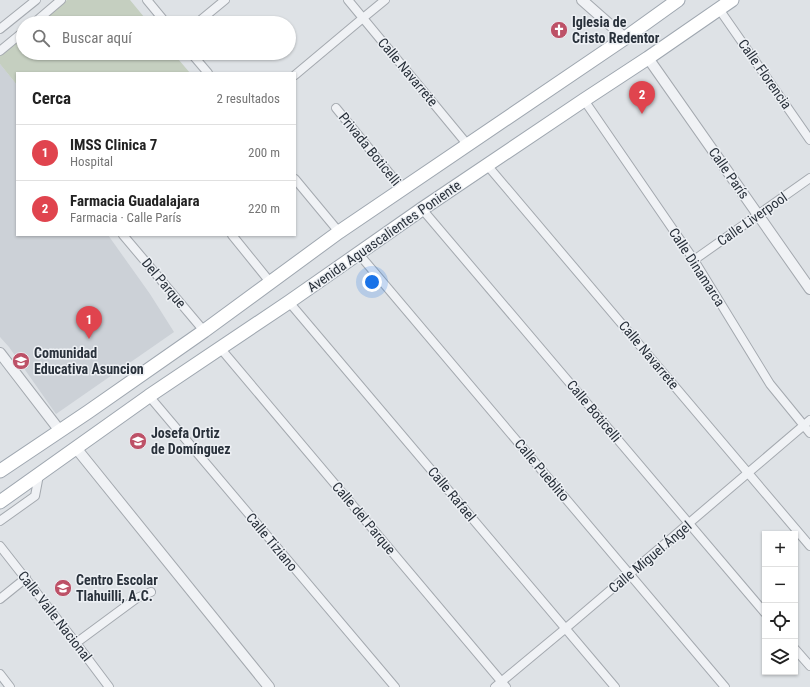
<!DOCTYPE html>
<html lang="es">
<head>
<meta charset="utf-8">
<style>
  :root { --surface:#fff; --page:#f6f6f6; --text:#222; --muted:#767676; --line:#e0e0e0; --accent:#bd5167 }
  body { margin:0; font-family:"Roboto Condensed",sans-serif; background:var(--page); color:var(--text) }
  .controls { position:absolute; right:12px; bottom:12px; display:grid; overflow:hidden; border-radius:0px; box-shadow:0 1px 3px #0004 }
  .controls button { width:36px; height:36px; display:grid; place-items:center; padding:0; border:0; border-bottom:1px solid var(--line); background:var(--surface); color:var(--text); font:20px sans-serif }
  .you { position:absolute; left:372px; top:282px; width:14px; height:14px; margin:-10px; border:3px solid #fff; border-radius:50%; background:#1a73e8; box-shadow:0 0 0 6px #1a73e833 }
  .badge { display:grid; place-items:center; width:26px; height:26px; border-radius:50%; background:var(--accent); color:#fff; font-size:13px; font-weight:700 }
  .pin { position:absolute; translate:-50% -33px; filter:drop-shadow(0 1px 2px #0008) }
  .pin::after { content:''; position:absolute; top:21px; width:14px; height:12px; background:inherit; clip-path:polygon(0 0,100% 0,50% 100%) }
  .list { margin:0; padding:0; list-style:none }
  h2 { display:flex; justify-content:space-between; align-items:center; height:52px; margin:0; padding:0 16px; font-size:17px }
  h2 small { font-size:13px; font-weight:400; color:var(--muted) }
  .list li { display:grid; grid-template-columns:26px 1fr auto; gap:12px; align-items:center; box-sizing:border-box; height:56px; padding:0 16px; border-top:1px solid var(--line) }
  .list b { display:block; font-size:15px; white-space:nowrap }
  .list p { margin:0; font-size:13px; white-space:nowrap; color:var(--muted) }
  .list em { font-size:13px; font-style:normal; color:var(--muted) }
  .icon { flex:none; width:22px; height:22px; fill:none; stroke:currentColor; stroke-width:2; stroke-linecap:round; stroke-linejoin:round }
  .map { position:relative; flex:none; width:810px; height:687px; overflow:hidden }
  .search { position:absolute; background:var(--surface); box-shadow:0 1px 3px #0004; left:16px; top:16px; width:280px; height:44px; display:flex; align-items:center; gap:10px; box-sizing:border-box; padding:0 14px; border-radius:22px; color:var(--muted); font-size:15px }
  .panel { position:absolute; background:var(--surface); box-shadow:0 1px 3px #0004; left:16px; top:72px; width:280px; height:164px; border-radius:0px }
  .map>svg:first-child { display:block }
</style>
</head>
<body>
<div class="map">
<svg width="810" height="687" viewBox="0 0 810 687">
  <rect width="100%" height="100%" fill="#dee2e6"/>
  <path fill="#ccd1d7" d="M0,64L17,85V235H108L150,294L174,332L56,414L9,347L0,337Z"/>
  <path fill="#c5cfc0" d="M67,0H130L149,23H39Z
    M23,37V53H173L190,73H17V85L0,64V55Z"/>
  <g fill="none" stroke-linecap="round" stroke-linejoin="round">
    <defs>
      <path id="minor" d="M147,0L166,23
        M348,0L467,144
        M719,9L810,140
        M34,23L61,0
        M197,23L225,0
        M0,29L36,0
        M0,51L23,32
        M191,53L208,73
        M295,75L363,18L385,0
        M584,100L694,260L770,384L810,433
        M336,108L403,190
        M487,165L810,546
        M295,179L339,232
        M422,209L765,613
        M123,235L204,331
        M232,235L270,282
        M358,253L725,687
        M694,260L810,178
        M289,302L615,687
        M221,349L506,687
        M149,396L395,687
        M0,521L35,496L39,475
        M0,546L76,643L109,687
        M0,599L26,578
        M76,643L137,598L151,592
        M795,649L810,666
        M0,674L10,687
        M495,687L566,628L810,420"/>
      <path id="tertiary" d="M582,0L625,38
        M648,58L810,289
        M0,353L60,431
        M76,448L269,687"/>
      <path id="primary" d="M0,471L88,412L204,331L339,232L625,38L678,0
        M0,502L149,396L289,302L422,209L584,100L648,58L732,0"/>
    </defs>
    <use href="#minor" stroke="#a4a9af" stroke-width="10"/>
    <use href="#tertiary" stroke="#a4a9af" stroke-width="12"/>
    <use href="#primary" stroke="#9fa7b0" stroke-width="15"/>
    <use href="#minor" stroke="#f0f2f5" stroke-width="8"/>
    <use href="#tertiary" stroke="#f0f2f5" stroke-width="10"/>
    <use href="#primary" stroke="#fff" stroke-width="13"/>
  </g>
  <defs>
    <symbol id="church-disc" viewBox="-11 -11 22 22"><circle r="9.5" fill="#bd5167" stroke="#edf0f4"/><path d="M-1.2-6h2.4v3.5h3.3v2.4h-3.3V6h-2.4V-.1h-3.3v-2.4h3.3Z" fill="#fff"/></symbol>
    <symbol id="school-disc" viewBox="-11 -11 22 22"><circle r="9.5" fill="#bd5167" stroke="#edf0f4"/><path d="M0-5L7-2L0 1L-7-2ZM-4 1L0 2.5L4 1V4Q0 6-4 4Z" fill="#fff"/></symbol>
  </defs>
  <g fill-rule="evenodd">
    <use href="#church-disc" x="549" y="20" width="20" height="20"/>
    <use href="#school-disc" x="11" y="351" width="20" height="20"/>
    <use href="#school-disc" x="128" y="431" width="20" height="20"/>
    <use href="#school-disc" x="53" y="578" width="20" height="20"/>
  </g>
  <g text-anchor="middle" stroke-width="3" stroke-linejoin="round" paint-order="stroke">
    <g font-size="14" font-weight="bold" fill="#29313b" stroke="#edf0f4" text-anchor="start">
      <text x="572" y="27">Iglesia de<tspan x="572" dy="16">Cristo Redentor</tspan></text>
      <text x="34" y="358">Comunidad<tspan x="34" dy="16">Educativa Asuncion</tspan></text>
      <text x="151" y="438">Josefa Ortiz<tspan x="151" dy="16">de Domínguez</tspan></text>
      <text x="76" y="585">Centro Escolar<tspan x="76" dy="16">Tlahuilli, A.C.</tspan></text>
    </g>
    <g font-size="14" fill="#29313b" stroke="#edf0f4">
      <text transform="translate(408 72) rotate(50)" y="5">Calle Navarrete</text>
      <text transform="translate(765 74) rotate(55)" y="5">Calle Florencia</text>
      <text transform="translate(370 149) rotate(51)" y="5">Privada Boticelli</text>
      <text transform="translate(729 173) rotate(55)" y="5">Calle París</text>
      <text transform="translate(752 219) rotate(-35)" y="5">Calle Liverpool</text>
      <text transform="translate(384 236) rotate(-35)" y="5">Avenida Aguascalientes Poniente</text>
      <text transform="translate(697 267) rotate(57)" y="5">Calle Dinamarca</text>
      <text transform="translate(164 283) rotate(50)" y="5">Del Parque</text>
      <text transform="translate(649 355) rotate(50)" y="5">Calle Navarrete</text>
      <text transform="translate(594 411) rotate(50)" y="5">Calle Boticelli</text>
      <text transform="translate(542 470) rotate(50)" y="5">Calle Pueblito</text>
      <text transform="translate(452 494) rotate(50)" y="5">Calle Rafael</text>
      <text transform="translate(364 518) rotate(50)" y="5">Calle del Parque</text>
      <text transform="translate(272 542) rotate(50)" y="5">Calle Tiziano</text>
      <text transform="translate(650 557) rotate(-40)" y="5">Calle Miguel Ángel</text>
      <text transform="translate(55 616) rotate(52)" y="5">Calle Valle Nacional</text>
    </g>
  </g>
</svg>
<div class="controls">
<button>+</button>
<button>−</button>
<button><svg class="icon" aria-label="locate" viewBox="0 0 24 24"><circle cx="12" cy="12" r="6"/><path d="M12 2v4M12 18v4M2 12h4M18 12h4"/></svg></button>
<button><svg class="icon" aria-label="layers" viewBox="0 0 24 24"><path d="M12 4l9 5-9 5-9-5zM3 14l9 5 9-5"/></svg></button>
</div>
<div class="you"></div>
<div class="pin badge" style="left:89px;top:339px;background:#e0444e">1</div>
<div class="pin badge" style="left:642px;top:114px;background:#e0444e">2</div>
<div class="search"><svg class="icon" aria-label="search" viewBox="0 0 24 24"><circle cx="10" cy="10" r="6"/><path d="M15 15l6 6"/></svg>Buscar aquí</div>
<section class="panel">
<h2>Cerca<small>2 resultados</small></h2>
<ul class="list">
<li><span class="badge" style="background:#e0444e">1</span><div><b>IMSS Clinica 7</b><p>Hospital</p></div><em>200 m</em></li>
<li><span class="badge" style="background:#e0444e">2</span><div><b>Farmacia Guadalajara</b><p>Farmacia · Calle París</p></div><em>220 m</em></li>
</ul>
</section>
</div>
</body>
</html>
